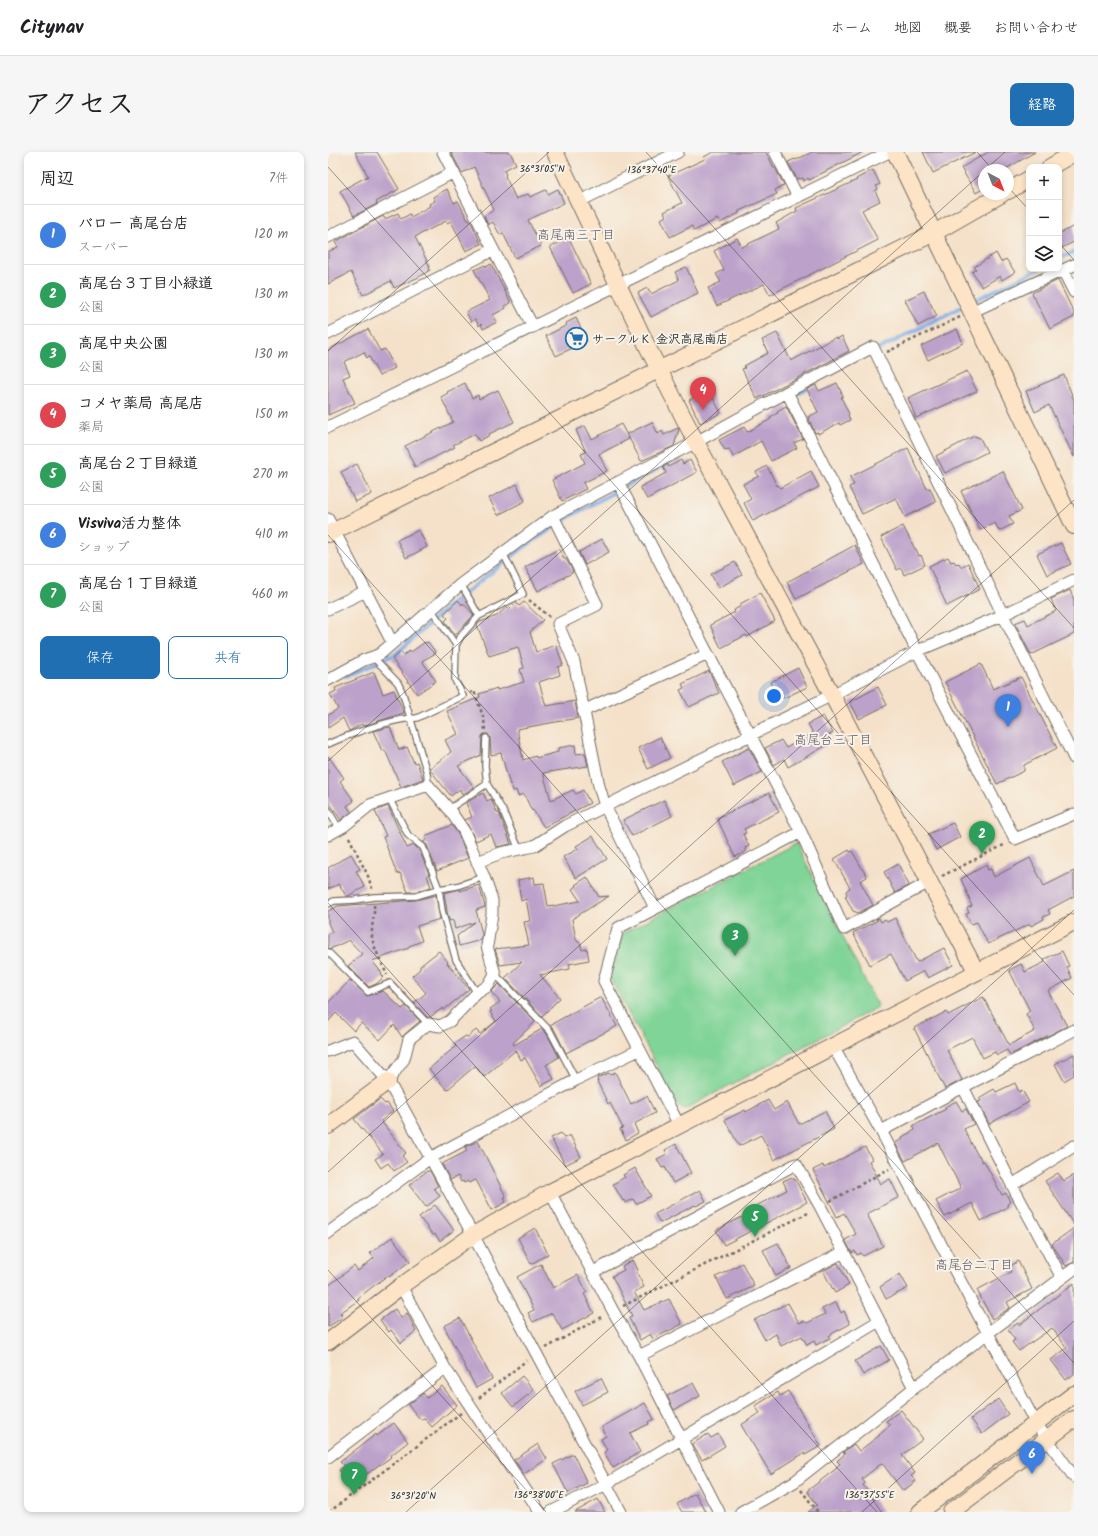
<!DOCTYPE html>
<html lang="ja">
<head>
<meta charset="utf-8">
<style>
  :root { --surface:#fff; --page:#f6f6f6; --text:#202124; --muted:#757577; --line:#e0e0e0; --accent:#1f6fb2 }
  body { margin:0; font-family:Kalam,"Klee One",sans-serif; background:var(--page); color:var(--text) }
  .controls { position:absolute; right:12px; top:12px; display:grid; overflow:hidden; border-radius:8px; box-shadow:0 2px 6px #0003 }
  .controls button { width:36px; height:36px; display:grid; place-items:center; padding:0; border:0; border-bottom:1px solid var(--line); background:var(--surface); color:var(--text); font:20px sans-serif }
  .compass { position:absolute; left:650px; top:12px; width:36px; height:36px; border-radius:50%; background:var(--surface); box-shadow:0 2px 6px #0003; rotate:138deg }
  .you { position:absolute; left:446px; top:544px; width:14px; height:14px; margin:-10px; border:3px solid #fff; border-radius:50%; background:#1a73e8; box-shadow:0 0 0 6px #1a73e833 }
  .badge { display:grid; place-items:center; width:26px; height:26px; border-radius:50%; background:var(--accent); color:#fff; font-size:13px; font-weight:700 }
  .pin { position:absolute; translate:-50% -33px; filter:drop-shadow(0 1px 2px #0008) }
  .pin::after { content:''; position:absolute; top:21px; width:14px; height:12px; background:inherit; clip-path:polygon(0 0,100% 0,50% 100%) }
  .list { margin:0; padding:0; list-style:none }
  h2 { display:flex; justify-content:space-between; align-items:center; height:52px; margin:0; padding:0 16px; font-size:17px }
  h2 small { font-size:13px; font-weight:400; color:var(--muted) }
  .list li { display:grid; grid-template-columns:26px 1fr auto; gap:12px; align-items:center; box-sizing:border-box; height:60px; padding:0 16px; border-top:1px solid var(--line) }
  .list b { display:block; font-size:15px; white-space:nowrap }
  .list p { margin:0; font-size:13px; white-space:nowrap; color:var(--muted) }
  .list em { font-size:13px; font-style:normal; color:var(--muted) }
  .actions { display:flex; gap:8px; padding:12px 16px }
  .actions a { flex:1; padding:9px 0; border:1px solid var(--accent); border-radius:8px; text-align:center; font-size:14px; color:var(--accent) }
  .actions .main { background:var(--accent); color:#fff }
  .icon { flex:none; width:22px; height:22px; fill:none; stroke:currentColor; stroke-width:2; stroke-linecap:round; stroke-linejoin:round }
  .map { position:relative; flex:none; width:746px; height:1360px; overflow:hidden; border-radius:8px }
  header { display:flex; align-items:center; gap:24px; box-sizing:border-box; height:56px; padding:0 20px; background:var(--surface); border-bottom:1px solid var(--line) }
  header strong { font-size:19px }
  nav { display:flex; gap:22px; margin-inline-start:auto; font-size:14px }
  .intro { display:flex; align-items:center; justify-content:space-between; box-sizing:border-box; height:96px; padding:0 24px }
  h1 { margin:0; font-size:28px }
  .button { padding:10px 18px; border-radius:8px; background:var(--accent); color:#fff; font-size:14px; font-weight:700 }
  main { display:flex; gap:24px; padding:0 24px }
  aside { flex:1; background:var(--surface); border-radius:8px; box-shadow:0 2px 6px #0003 }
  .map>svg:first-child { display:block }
</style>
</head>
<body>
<header>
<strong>Citynav</strong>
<nav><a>ホーム</a><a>地図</a><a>概要</a><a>お問い合わせ</a></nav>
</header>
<div class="intro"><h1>アクセス</h1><a class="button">経路</a></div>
<main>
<aside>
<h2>周辺<small>7件</small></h2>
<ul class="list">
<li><span class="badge" style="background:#3f7fe0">1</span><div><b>バロー 高尾台店</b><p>スーパー</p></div><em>120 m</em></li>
<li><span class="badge" style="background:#2e9e5b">2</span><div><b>高尾台３丁目小緑道</b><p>公園</p></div><em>130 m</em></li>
<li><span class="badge" style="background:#2e9e5b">3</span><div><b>高尾中央公園</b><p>公園</p></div><em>130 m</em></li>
<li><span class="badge" style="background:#e0444e">4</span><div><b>コメヤ薬局 高尾店</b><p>薬局</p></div><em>150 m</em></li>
<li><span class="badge" style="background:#2e9e5b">5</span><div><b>高尾台２丁目緑道</b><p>公園</p></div><em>270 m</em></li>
<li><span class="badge" style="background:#3f7fe0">6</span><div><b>Visviva活力整体</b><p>ショップ</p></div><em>410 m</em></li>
<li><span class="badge" style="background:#2e9e5b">7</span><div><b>高尾台１丁目緑道</b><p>公園</p></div><em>460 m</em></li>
</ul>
<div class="actions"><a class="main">保存</a><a>共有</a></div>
</aside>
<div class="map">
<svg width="746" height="1360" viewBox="0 0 746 1360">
  <rect width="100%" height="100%" fill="#f7f3e8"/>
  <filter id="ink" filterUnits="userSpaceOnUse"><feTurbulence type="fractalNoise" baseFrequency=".025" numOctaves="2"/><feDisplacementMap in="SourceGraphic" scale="8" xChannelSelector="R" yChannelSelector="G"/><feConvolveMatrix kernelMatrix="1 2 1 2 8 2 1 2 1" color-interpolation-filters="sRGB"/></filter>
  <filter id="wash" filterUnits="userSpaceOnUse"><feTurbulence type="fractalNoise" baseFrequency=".012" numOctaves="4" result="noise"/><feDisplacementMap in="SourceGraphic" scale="16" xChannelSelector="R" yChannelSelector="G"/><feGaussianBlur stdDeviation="0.9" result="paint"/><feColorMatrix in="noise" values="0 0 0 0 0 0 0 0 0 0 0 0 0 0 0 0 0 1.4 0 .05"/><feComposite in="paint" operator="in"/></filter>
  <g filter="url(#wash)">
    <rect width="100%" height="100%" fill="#f5e1c9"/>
    <path fill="#80d497" stroke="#568061" d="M468,691L550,855L357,957L350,954L282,826L295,781Z"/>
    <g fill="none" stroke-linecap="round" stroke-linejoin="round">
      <path stroke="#7dace7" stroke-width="4" d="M731,107L746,100
        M643,150L711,117
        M549,198L637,153
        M431,262L478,236
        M18,524L68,502L124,451L195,396L239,366L353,304"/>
    </g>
    <g id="blocks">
      <path fill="#bca1ca" d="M27,0H49L71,37L48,50L49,52L26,64L12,39L40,24Z
        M123,0H182L188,12L176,18L178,23L177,24L188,47L200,42L202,45L218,38L220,42L230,37L236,51L200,68L213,94L187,106L175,81L172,83L165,70L160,73L156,64L166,58L146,15L134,21Z
        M385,0H438L446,16H447L456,33L447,38L449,42L411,59V61L392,71L391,68H389V67L366,79L364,74L342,85L333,67L338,64L336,60L354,51L340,24L377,7L376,5Z
        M484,0H535L481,28L480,26L476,29L475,26L472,27L471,26L469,27L460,10L467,7L468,8Z
        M595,0H648L605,21Z
        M660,0H707L676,18H656V36L648,41L633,16Z
        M545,18L552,32L548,34L550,37L547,39L552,49L534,58L550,88L442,143L436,132L389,154L380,136L393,130L388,122L396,118L386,99L409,86L414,95L451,77L448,71L469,59L468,56L529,28L528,27Z
        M119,37L126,51L130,49L140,68L143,70L153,92L138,99L123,69L119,71L118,69L87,85L102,115L101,116L102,118L91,125L66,136L63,129L35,143L23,120L0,132V100L10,95L7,90L55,64L57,67L70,61L73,67L82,62L83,65L102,54L101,52L107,49L105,45Z
        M746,74V90L731,97V82Z
        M241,86L263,132L245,141L222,95Z
        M668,101L673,110L678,107L687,120L674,128L672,124L654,135L644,120L648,117L646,115Z
        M163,112L183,151L177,154L178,156L165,163L169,170L155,177L153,172L151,174L147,167L143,170L138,160L162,148L146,118L157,113L158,115Z
        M358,115L370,141L323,165L310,141L319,136L323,142L351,128L347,120Z
        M730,128L746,161V165L722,177L704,141Z
        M596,139L609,164L590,174L577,148Z
        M248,166L259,189L228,204L218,184L239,173L238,171Z
        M40,177L52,199L57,197L67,216L51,224L41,204L39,206L36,200L16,210L22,223L15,226L27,251L0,263V198Z
        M629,177L635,191L600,208L593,194Z
        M449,181L463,209L508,185L509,187L514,184L521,199L429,247L414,217L417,216L416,214L440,201L434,188Z
        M639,219L649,239L588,266L580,246Z
        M736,223L746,248V305L721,253L707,260L698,239Z
        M137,231L144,246L150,243L151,247L170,238L186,270L161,282L162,283L151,289L147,282L125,293L127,295L87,315L77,294L125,270L113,245L120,241L119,240Z
        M509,231L515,244L513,245L521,262L520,263L522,268L512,273L511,271L490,282V280L487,281L480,265L490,260L479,237L488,233L491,239Z
        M381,238L393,261L372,271L361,248Z
        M458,254L475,287L466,291L469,296L443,309L433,289L405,305L401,297L397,298L391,288L416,275L419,280L443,267L442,265L450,261L449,259Z
        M324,270L330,282L334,279L336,283L350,276L351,277L346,294L313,309L299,282Z
        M293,272L301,287L271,302L279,319L255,331L258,337L234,349L224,328L257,311L253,302L258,300L248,278L257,274L264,287Z
        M646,284L652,286L659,300L617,321L608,304Z
        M580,296L599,337L602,336L608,350L577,365L568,346L534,362L521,335L526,333L522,325Z
        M353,308L355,312L362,308L369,320L319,347L312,335L338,321L335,315L340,312V315Z
        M29,312L44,342L27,350L13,320Z
        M439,314L449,334L450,333L452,336L483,319L491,335L425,369L416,351L423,347L415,332L431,324L428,320Z
        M675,319L694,358L681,364L685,372L671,379L667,371L652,378L633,339Z
        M189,332L197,349L170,363L161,346Z
        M575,374L587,397H588L591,404L593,403L597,413L576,423L573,416L569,418L553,385Z
        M91,378L99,395L78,406L69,388Z
        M274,387L281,400L257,413L251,400Z
        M733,391L743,412L719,423L709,402Z
        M527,393L536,412L468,447L459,430Z
        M231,397L236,407H238L245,419L244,421L210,439L197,415Z
        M620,405L623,410L626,409L628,412L631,411L633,415L640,411L652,437L619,454L601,414Z
        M407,410L414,423L390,436L383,422Z
        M742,438L746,448V482L703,503L687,471L697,467L700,473L728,459L723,447Z
        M432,441L447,469L419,485L418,483L393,496L382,473L407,460L406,458L413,454L412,452Z
        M130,448L134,453L135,451L146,463L127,483L117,469L120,466L116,462Z
        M196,450L215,468L202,480L208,500L228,493L235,513L230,515L232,523L211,530L218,554L247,549L250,566L189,577L195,608L208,604V606L230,600V596L247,593L248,602L257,601L260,614L215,621L223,648L245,638L248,642L255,638L262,651L216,675L205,658L204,659L196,642L190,644L188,638L185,639L183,632L182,633L173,601L163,603L162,586L160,582H156L154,584L153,603L130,614L146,635L134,643L132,637L123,644L103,619L102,616L123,600L117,588L130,582L119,559L152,545L151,542L169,536V538L196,530L192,517L196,516L190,495L161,504L149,473L152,470L169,464L179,455L182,457L188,451L191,454Z
        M97,490L98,491L100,490L108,501L94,509L108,529L89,542L64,507L73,500L75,503L82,499L83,500Z
        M653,512L665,537L693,525L729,596L696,613V619L669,632L617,530Z
        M470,516L479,535L456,546L455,545L451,547L443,530Z
        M381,519L391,541L361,555L352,538L356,536L354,532Z
        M46,520L55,542L66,538L76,561L35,574L34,572L21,579L15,566L0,576V563L10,557L2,542L8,539L7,536Z
        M550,535L559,553L531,567L522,550Z
        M495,564L505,581L497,585L501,592L460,615L456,607L446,613L437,596L453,588L458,596L485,581L480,572Z
        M62,575L71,598L79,595L86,611L89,610L95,627L73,635L57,598L54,599L45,579Z
        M332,585L342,606L320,617L310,596Z
        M421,596L434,620L406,634L394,610Z
        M0,604L16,626L12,629L26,649L19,654L23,660L13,668L0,649Z
        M155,641L159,649L163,647L169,661H171L183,692L168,695L163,682L148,689L137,668L144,665L138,651Z
        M441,641L451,660L416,677L418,681L415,682L421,694L417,696L419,699L407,705L389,666Z
        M336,648L344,664L304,684L295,668Z
        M60,654L79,696L86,693L91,698L101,722L99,723L103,735L87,740H80L72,721L69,722L55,685L58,684L47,659Z
        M625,671L632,685L608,698L600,682Z
        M124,673L130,682L140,706L109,719L99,693L95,690L99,688L97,684Z
        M265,684L279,707L248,726L235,705L250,697L248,694Z
        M521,698L522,700L524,699L539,725L532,729L545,753L530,761L525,759L517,744L519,743L518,739L522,736L506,707Z
        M23,702L32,717L28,719L37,735L20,744H18L11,732L0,737V716Z
        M702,706L716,734L746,719V744L720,758L722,762L715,765L716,767L703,774L702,772L660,792L649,770L643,772L638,762L641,761L639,756L644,754L641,748H642L633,727L658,713L660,718L663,717L666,725Z
        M570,712L581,733L567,741L556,720Z
        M206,725L207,732L216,731L220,754L225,753V754L252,749L244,737L248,734L247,733L259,725L271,745L281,744L244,767L248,787L250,790H252L254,798L259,797L261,808L241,812L242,817L212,823L232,846L214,864L177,826L194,810L172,813L167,797L201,793L196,770L202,769L198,747L193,749L190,728Z
        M151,733L157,755L148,758L154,782L153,788L131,794L129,784L147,770L127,777L125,768L122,769L120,765L116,741L132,737V739Z
        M108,743L112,767L89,774L94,789L81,794V796L44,809L54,821L53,822L56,825L48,832L41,835L20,814L34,802L21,788L2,797L0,796V782L4,780L0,771V759L10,754L88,748Z
        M551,766L553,770L557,768L559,770L567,766L589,810L616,796L625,813L600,826L596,819L577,829L563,802L542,813L525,781L550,768L548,767Z
        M111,799L120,810L119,811L141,837L116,858L115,856L102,865H99L86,851L98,841L84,824L92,817V814Z
        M734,799L741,814L739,815L744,826L720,839L739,874L682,903L679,898L669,903L667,900L655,906L644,885L619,898L634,928L617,937L586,876L618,860L620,863L655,845L681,893L707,879L698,862L702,859L681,818L693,812L697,820L717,810L716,807Z
        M22,828L39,844L55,839L74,857L78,854L92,869L77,882L74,885L66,873L52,888L33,871L26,879L8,861L0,870V851Z
        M171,832L207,870L185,891L186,893L214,877L219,882L231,905L218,913L226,927L213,934L197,906L193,908L188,898L156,925L147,914L119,938L101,917L128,894L126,892L136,885L138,884L140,885L148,878L152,882L168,869L162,860L164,859L162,857L172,850L163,840Z
        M273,845L289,874L238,901L226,877L222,873Z
        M746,902V923L736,929L727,912Z
        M287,920L303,952L319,944L327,961L306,972L310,981L298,988L292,977L295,976L282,951L280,952L269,929H270L269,926L281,921L282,923Z
        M687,931L691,940L694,938L701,950L661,972L650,950L653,949L651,946L666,937L668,940Z
        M52,947L57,952L59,951L65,959L53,969L78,1001L74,1004L79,1010L66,1019L60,1011L53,1016L47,1007L55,1002L26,967Z
        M440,948L446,958L459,950L471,972L497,959L506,977L446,1008L433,983L411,994L397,968L417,958L418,960Z
        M628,949L634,959L638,957L646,972L636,977L650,1004L651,1003L654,1010L656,1009L674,1043L678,1041L682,1050L679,1052L680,1055L653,1069L644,1051L617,1065L608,1049L633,1036L610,991L577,1009L567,991L575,987L574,985L587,978L585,974L618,957L617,955Z
        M233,981L236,986L242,983L253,1005L237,1013L223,986Z
        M150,989L178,1045L176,1046L178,1050L164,1058L148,1028L141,1031L140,1029L136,1031L135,1029L133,1030L130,1024L122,1028L114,1012L139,999L137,995Z
        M348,992L363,1021L345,1031L337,1015L334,1016L329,1007L339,1002L337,998Z
        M537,995L544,1007L541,1009L553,1032L562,1027L571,1045L539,1062L555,1094L535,1104L533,1101L529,1103L527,1099L524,1101L517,1088L528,1082L516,1061L509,1065L485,1018L495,1013L496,1016Z
        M307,1016L323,1044L308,1052L305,1047L298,1051L296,1048L295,1049L285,1032L297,1025L295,1023Z
        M99,1019H102L110,1034L106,1036L112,1044L98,1055L81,1033Z
        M730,1021L736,1029L746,1023V1073L717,1029Z
        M464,1025L466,1028L467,1027L479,1050L396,1093L388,1078L424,1060L422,1057L459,1038L455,1029Z
        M372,1038L378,1049L368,1054L367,1053L332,1071L327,1062Z
        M107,1053L126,1078L112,1089L107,1082L105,1083L91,1065Z
        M207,1076L220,1102L203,1112L190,1086Z
        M746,1076V1110L738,1114L724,1092Z
        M64,1085L82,1109L61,1125L60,1123L30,1146L31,1148L12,1161L15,1165L0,1175V1134L26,1114L30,1119L46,1106L42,1101Z
        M450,1091L463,1116L448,1124L435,1098Z
        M305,1108L310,1118L308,1119L316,1135L306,1140L316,1158L341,1147L354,1172L325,1187L322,1182L312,1188L301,1166L304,1164L284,1124L296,1118L294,1114Z
        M690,1109L704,1137L679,1150L682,1156L664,1167L649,1138L683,1120L681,1115Z
        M414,1111L426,1134L399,1147L388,1125Z
        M510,1111L521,1133L507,1141L495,1119Z
        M213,1112L225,1136L250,1123L259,1140L256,1142L266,1161L234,1178L224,1161L205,1170L200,1161L206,1158L189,1125Z
        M572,1122L580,1136L558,1147L552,1135Z
        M746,1131V1222L738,1228L723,1208L739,1196L724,1176L691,1199L684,1190L687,1188L680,1178L690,1171L691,1173Z
        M508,1150L513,1161L516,1159L522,1172L505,1181L501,1184L502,1186L488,1193L486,1189L479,1193L474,1184L453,1194L448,1182L437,1188L426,1168L460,1151L471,1171L476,1169L479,1171L497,1162L494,1157Z
        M67,1157L73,1166L79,1161L88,1179L73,1191L63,1178L61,1180L52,1168Z
        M132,1166L164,1227L148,1236L116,1174Z
        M553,1194L561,1208L535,1223L527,1209Z
        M194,1224L206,1238L185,1255L174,1241Z
        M273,1226L280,1240L254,1253L247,1239Z
        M365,1231L372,1244L346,1258L339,1244Z
        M114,1234L129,1253L104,1275L96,1266L93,1268L80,1253L95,1241L99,1246Z
        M460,1239L493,1294L477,1303L476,1301L443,1322L413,1273L432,1261L427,1254L450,1240L452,1244Z
        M670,1247L680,1262L654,1282L643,1267Z
        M317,1251L326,1267L320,1270L321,1272L302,1281L312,1300L285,1316L276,1300L279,1298L273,1287L278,1284L274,1275Z
        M573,1258L595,1287L574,1303L587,1321L583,1324L588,1329L575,1339L554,1311L534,1327L537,1331L535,1333L554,1360H480L489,1353L479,1339L509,1316L508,1315L512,1312L509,1309L517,1302L515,1300L526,1292L531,1299L552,1283L551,1282L562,1273L558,1269Z
        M66,1271L80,1290L62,1304L63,1305L52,1313V1312L23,1334L11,1318L16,1314L12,1310L48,1282L49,1284Z
        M380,1282L383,1286L390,1282L397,1294L374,1308L364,1292Z
        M210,1292L219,1307L196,1322L186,1308Z
        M245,1302L259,1331L240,1341L225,1312Z
        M367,1341L378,1360H354L349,1352Z
        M270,1347L277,1360H247Z"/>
    </g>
  </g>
  <g filter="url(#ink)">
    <use href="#blocks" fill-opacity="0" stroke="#726b62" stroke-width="1"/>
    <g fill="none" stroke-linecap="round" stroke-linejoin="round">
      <defs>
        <path id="lane" d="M133,432L151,464
          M103,457L128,493
          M45,505L70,531L75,542L99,621L100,633
          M158,586L157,614L159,632L175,659L191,697
          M0,592C23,582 65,566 89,566L135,544L127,528L128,493L133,484L151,464L195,442L175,401
          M61,646L80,683L95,695L111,737L114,759L128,808L149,841
          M121,657L159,632
          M0,658L9,673L15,674
          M0,752L6,749L27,748L46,745L88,744L111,737L129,734L156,725
          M0,800L40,840L62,831L100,872
          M167,822L222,879L248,928"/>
        <path id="street" d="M115,0L205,175
          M447,0L470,45
          M250,50L350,0
          M0,85L126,20
          M746,113L735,118L746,140
          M643,160L735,118
          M0,182L165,98
          M459,240L589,499L687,687L746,662
          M0,275L561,0
          M290,330L473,680L516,777L601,730
          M225,364L269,453L230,472L246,510L271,634L277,654L327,756
          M0,367L64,490
          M0,457L38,439
          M0,528L36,508L45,505L52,502L133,432L225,364L368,290L459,240L545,195L675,463L746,606
          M255,559L380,502
          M0,683L16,674L42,653L100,633L121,657L136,679L156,725L164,748V762L159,794L167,822L160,834L149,841L122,869L112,874L100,872L81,887L76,907L60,929
          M149,710L173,701L206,694L237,674L504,543L589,499L675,463L746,428
          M505,894L553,979L707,1270L746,1325
          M0,899L25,889L60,929L145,1083L293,1360
          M635,935L684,1033L734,1126
          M351,973L276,829L290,776L473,680
          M553,979L635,935L746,878
          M684,1033L746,994
          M222,1040L285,1159L311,1204L391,1360
          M0,1081L102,1006L248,928L311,898
          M265,1120L468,1012L492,1054L586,1236
          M73,1134L117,1216L212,1360
          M311,1204L516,1100
          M0,1305L117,1216
          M223,1360L278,1332L551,1169
          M413,1360L466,1330L586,1236L746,1117"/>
        <path id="secondary" d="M227,0L322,200L368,290L504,543L648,819
          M567,0L746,374
          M722,15L746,1
          M680,39L701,27
          M0,382L606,81L674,42
          M0,974L60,929
          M0,1190L73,1134L145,1083L222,1040L746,770
          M592,1360L746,1242
          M623,1360L746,1267"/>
      </defs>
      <use href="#lane" stroke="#726b62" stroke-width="8"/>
      <use href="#street" stroke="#726b62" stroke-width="13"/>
      <use href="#secondary" stroke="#726b62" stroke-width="18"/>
      <path stroke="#726b62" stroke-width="2.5" stroke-dasharray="3 3" stroke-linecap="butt" d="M559,200L632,165
        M201,448L222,465
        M142,541L146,539L156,567L157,578
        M21,685L40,724L44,737
        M614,724L678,692
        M46,753C47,764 43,774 44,785C46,797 54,811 59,823
        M502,1049L561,1017
        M295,1154L482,1060
        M218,1196L275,1164
        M151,1246L199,1208
        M473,1338L490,1360
        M1,1360L133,1261"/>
      <use href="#lane" stroke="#fff" stroke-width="5.5"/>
      <use href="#street" stroke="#fff" stroke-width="11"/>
      <use href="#secondary" stroke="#fee4c6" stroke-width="16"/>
    </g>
  </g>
  <path fill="none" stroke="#2b2b2b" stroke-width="1" stroke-opacity="0.45" d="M318,0L746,476M649,0L665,18M0,15L746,843M657,18L677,0M680,35L701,58M731,91L746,108M0,199L221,0M0,383L746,1211M0,609L656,19M0,751L549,1360M0,1020L746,348M0,1118L218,1360M78,1360L746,758M534,1360L746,1169"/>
  <defs>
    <symbol id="supermarket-ring" viewBox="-11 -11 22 22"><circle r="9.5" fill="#f7f3e8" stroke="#1f6fb2" stroke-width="1.5"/><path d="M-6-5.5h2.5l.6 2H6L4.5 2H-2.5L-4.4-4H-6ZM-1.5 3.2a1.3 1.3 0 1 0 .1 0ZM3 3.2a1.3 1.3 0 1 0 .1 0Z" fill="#1f6fb2"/></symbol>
  </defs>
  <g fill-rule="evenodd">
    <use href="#supermarket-ring" x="236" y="174" width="25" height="25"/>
  </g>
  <g text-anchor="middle" stroke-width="4" stroke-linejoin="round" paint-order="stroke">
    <g font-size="12" font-weight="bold" fill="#2b2b2b" stroke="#f7f3e8" text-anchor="start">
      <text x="264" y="191">サークルＫ 金沢高尾南店</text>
    </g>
    <g font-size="13" fill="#5e5463" stroke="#f7f3e8">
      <text x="248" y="87">高尾南三丁目</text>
      <text x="505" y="592">高尾台三丁目</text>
      <text x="646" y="1117">高尾台二丁目</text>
    </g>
  </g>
  <g font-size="10" text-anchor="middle" fill="#2b2b2b" stroke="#f7f3e8" stroke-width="4" stroke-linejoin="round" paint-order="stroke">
    <text x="214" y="20">36°31'05"N</text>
    <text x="324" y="21">136°37'40"E</text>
    <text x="211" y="1346">136°38'00"E</text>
    <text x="542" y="1346">136°37'55"E</text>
    <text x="85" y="1347">36°31'20"N</text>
  </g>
</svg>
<div class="controls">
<button>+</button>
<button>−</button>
<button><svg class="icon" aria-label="layers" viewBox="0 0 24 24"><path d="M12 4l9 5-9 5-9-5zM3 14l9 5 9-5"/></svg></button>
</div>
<svg class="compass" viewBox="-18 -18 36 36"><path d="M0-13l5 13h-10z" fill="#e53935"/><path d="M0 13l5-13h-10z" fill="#757577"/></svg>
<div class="you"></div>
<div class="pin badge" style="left:680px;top:575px;background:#3f7fe0">1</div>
<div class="pin badge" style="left:654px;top:702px;background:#2e9e5b">2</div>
<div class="pin badge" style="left:407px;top:804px;background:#2e9e5b">3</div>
<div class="pin badge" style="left:375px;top:258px;background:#e0444e">4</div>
<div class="pin badge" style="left:427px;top:1085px;background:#2e9e5b">5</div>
<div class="pin badge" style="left:704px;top:1322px;background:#3f7fe0">6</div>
<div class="pin badge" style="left:26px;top:1343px;background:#2e9e5b">7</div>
</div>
</main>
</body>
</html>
